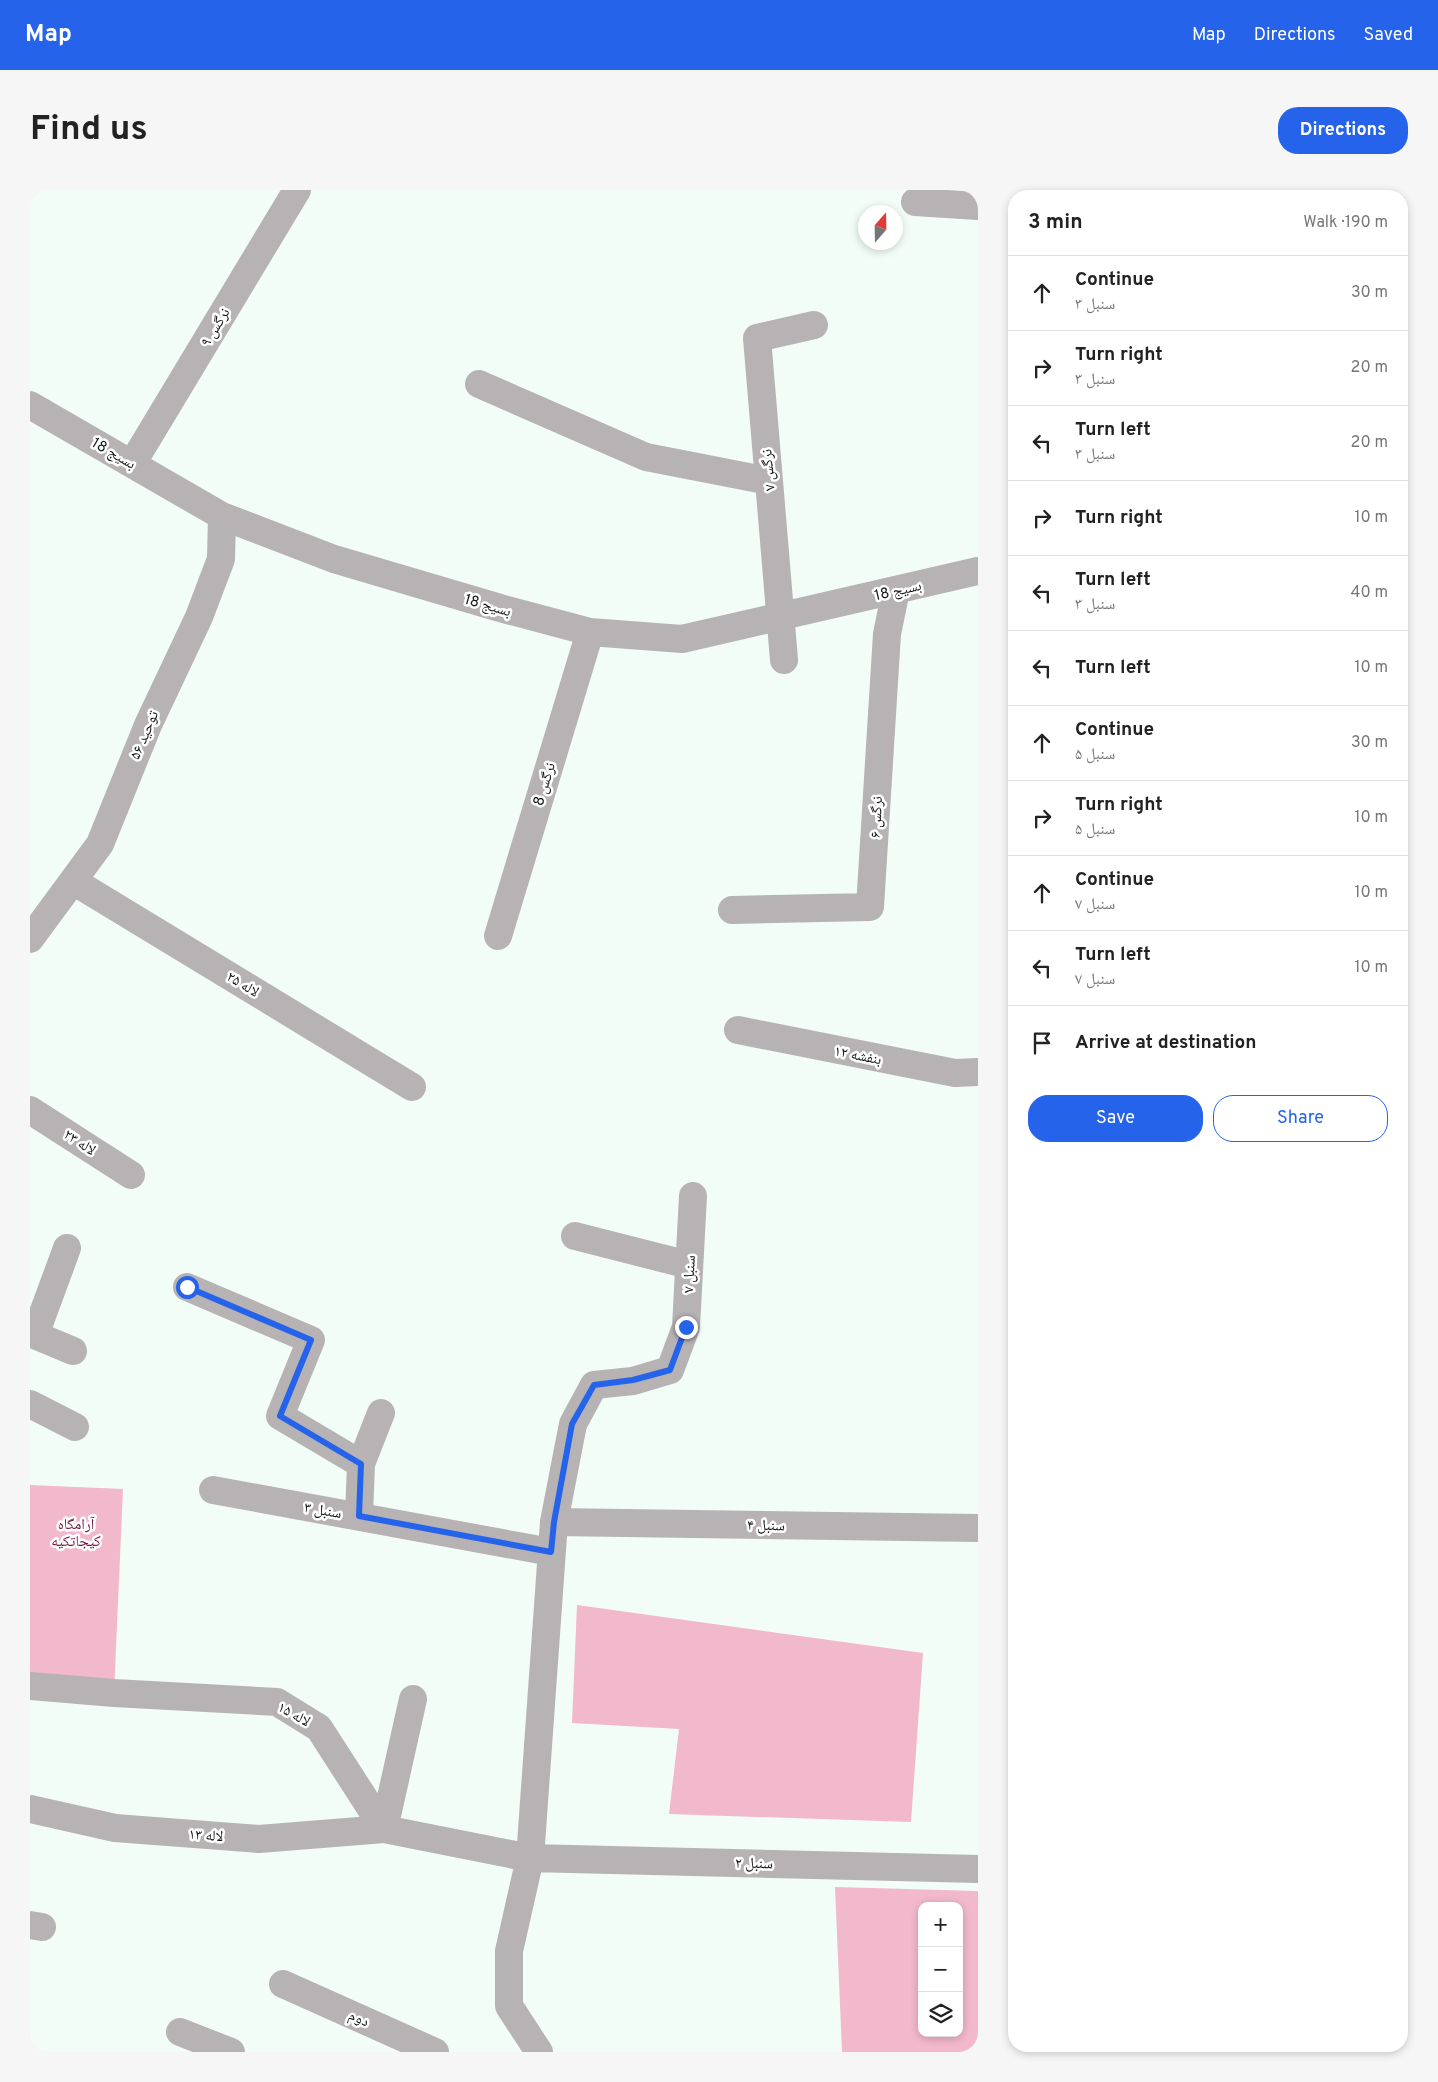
<!DOCTYPE html>
<html lang="en">
<head>
<meta charset="utf-8">
<style>
  :root { --surface:#fff; --page:#f6f6f6; --text:#222; --muted:#767676; --line:#e0e0e0; --accent:#2563eb }
  body { margin:0; font-family:Overpass,"Noto Naskh Arabic",sans-serif; background:var(--page); color:var(--text) }
  .controls { position:absolute; right:15px; bottom:15px; display:grid; overflow:hidden; border-radius:10px; box-shadow:0 2px 8px #0003 }
  .controls button { width:45px; height:45px; display:grid; place-items:center; padding:0; border:0; border-bottom:1px solid var(--line); background:var(--surface); color:var(--text); font:25px sans-serif }
  .compass { position:absolute; left:828px; top:15px; width:45px; height:45px; border-radius:50%; background:var(--surface); box-shadow:0 2px 8px #0003; rotate:20deg }
  .stop { position:absolute; width:15px; height:15px; margin:-11px; border:4px solid #2563eb; border-radius:50%; background:#fff }
  .stop.end { background:#2563eb; border-color:#fff; box-shadow:0 1px 5px #0008 }
  .list { margin:0; padding:0; list-style:none }
  h2 { display:flex; justify-content:space-between; align-items:center; height:65px; margin:0; padding:0 20px; font-size:21px }
  h2 small { font-size:16px; font-weight:400; color:var(--muted) }
  .list li { display:grid; grid-template-columns:32px 1fr auto; gap:15px; align-items:center; box-sizing:border-box; height:75px; padding:0 20px; border-top:1px solid var(--line) }
  .list b { display:block; font-size:19px; white-space:nowrap }
  .list p { margin:0; font-size:16px; white-space:nowrap; color:var(--muted) }
  .list em { font-size:16px; font-style:normal; color:var(--muted) }
  .actions { display:flex; gap:10px; padding:15px 20px }
  .actions a { flex:1; padding:11px 0; border:1px solid var(--accent); border-radius:20px; text-align:center; font-size:18px; color:var(--accent) }
  .actions .main { background:var(--accent); color:#fff }
  .icon { flex:none; width:28px; height:28px; fill:none; stroke:currentColor; stroke-width:2; stroke-linecap:round; stroke-linejoin:round }
  .map { position:relative; flex:none; width:948px; height:1862px; overflow:hidden; border-radius:20px }
  header { display:flex; align-items:center; gap:30px; box-sizing:border-box; height:70px; padding:0 25px; background:var(--accent); color:#fff }
  header strong { font-size:24px }
  nav { display:flex; gap:28px; margin-inline-start:auto; font-size:18px }
  .intro { display:flex; align-items:center; justify-content:space-between; box-sizing:border-box; height:120px; padding:0 30px }
  h1 { margin:0; font-size:35px }
  .button { padding:12px 22px; border-radius:20px; background:var(--accent); color:#fff; font-size:18px; font-weight:700 }
  main { display:flex; gap:30px; padding:0 30px }
  aside { flex:1; background:var(--surface); border-radius:20px; box-shadow:0 2px 8px #0003 }
  .map>svg:first-child { display:block }
</style>
</head>
<body>
<header>
<strong>Map</strong>
<nav><a>Map</a><a>Directions</a><a>Saved</a></nav>
</header>
<div class="intro"><h1>Find us</h1><a class="button">Directions</a></div>
<main>
<div class="map">
<svg width="948" height="1862" viewBox="0 0 948 1862">
  <rect width="100%" height="100%" fill="#f2fdf8"/>
  <path fill="#f2b8cb" fill-rule="evenodd" d="M0,1295L93,1299L84,1503L0,1497Z
    M547,1415L893,1463L881,1632L639,1624L649,1539L542,1533Z
    M805,1697L948,1701V1862H812ZM892,1716H929V1843H892Z"/>
  <g fill="none" stroke-linecap="round" stroke-linejoin="round">
    <path stroke="#b7b2b3" stroke-width="28" d="M885,12L948,16
      M449,194L616,267L739,291
      M0,215L192,326L304,369L470,418L560,442L652,449L948,381
      M102,274L267,0
      M754,470L727,148L784,135
      M43,691L382,897
      M702,720L840,717L857,444L866,400
      M468,746L560,442
      M0,749L70,654L118,535L169,427L191,369L192,326
      M708,840L925,883L948,882
      M0,920L101,985
      M545,1046L659,1075
      M157,1097L281,1150L250,1226L331,1274
      M0,1143L43,1161
      M5,1145L37,1058
      M0,1214L45,1237
      M183,1300L521,1362
      M329,1326L331,1274L351,1223
      M524,1332L948,1338
      M0,1496L84,1503L247,1512L289,1538L354,1639L500,1668L948,1679
      M0,1619L85,1638L229,1649L354,1639L383,1509
      M0,1735L12,1737
      M253,1794L405,1862
      M150,1842L201,1862
      M509,1862L479,1816V1761L500,1668L524,1332L543,1234L564,1195L603,1191L640,1180L656,1137L663,1006"/>
  </g>
  <g fill="none" stroke-linecap="round" stroke-linejoin="round">
    <path stroke="#2563eb" stroke-width="6" d="M157,1097L281,1150L250,1226L331,1274L329,1326L521,1362L524,1332L542,1234L564,1195L603,1190L640,1180L656,1137"/>
  </g>
  <g text-anchor="middle" stroke-width="5" stroke-linejoin="round" paint-order="stroke">
    <g font-size="15" fill="#131715" stroke="#fff">
      <text transform="translate(185 137) rotate(-59)" y="5">نرگس ۹</text>
      <text transform="translate(84 263) rotate(30)" y="5">بسیج 18</text>
      <text transform="translate(738 280) rotate(-95)" y="5">نرگس ۷</text>
      <text transform="translate(868 400) rotate(-13)" y="5">بسیج 18</text>
      <text transform="translate(458 415) rotate(16)" y="5">بسیج 18</text>
      <text transform="translate(114 545) rotate(-67)" y="5">توحید ۵۶</text>
      <text transform="translate(514 594) rotate(-73)" y="5">نرگس 8</text>
      <text transform="translate(846 627) rotate(-87)" y="5">نرگس ۶</text>
      <text transform="translate(213 794) rotate(31)" y="5">لاله ۲۵</text>
      <text transform="translate(828 865) rotate(11)" y="5">بنفشه ۱۲</text>
      <text transform="translate(50 952) rotate(33)" y="5">لاله ۲۳</text>
      <text transform="translate(659 1084) rotate(-87)" y="5">سنبل ۷</text>
      <text transform="translate(293 1320) rotate(10)" y="5">سنبل ۳</text>
      <text transform="translate(736 1335) rotate(1)" y="5">سنبل ۴</text>
      <text transform="translate(264 1524) rotate(29)" y="5">لاله ۱۵</text>
      <text transform="translate(176 1645) rotate(4)" y="5">لاله ۱۳</text>
      <text transform="translate(724 1673) rotate(1)" y="5">سنبل ۲</text>
      <text transform="translate(329 1828) rotate(24)" y="5">دوم</text>
    </g>
    <g font-size="15" fill="#701440" stroke="#fff">
      <text x="46" y="1339">آرامگاه<tspan x="46" dy="17">کیجاتکیه</tspan></text>
    </g>
  </g>
</svg>
<div class="controls">
<button>+</button>
<button>−</button>
<button><svg class="icon" aria-label="layers" viewBox="0 0 24 24"><path d="M12 4l9 5-9 5-9-5zM3 14l9 5 9-5"/></svg></button>
</div>
<svg class="compass" viewBox="-18 -18 36 36"><path d="M0-13l5 13h-10z" fill="#e53935"/><path d="M0 13l5-13h-10z" fill="#767676"/></svg>
<div class="stop" style="left:157px;top:1097px"></div>
<div class="stop end" style="left:656px;top:1137px"></div>
</div>
<aside>
<h2>3 min<small>Walk · 190 m</small></h2>
<ul class="list">
<li><svg class="icon" aria-label="ahead" viewBox="0 0 24 24"><path d="M12 20V5M6 11l6-6 6 6"/></svg><div><b>Continue</b><p>سنبل ۳</p></div><em>30 m</em></li>
<li><svg class="icon" aria-label="right" viewBox="0 0 24 24"><path d="M7 20v-9h11M14 6l5 5-5 5"/></svg><div><b>Turn right</b><p>سنبل ۳</p></div><em>20 m</em></li>
<li><svg class="icon" aria-label="left" viewBox="0 0 24 24"><path d="M17 20v-9H6M10 6l-5 5 5 5"/></svg><div><b>Turn left</b><p>سنبل ۳</p></div><em>20 m</em></li>
<li><svg class="icon" aria-label="right" viewBox="0 0 24 24"><path d="M7 20v-9h11M14 6l5 5-5 5"/></svg><div><b>Turn right</b></div><em>10 m</em></li>
<li><svg class="icon" aria-label="left" viewBox="0 0 24 24"><path d="M17 20v-9H6M10 6l-5 5 5 5"/></svg><div><b>Turn left</b><p>سنبل ۳</p></div><em>40 m</em></li>
<li><svg class="icon" aria-label="left" viewBox="0 0 24 24"><path d="M17 20v-9H6M10 6l-5 5 5 5"/></svg><div><b>Turn left</b></div><em>10 m</em></li>
<li><svg class="icon" aria-label="ahead" viewBox="0 0 24 24"><path d="M12 20V5M6 11l6-6 6 6"/></svg><div><b>Continue</b><p>سنبل ۵</p></div><em>30 m</em></li>
<li><svg class="icon" aria-label="right" viewBox="0 0 24 24"><path d="M7 20v-9h11M14 6l5 5-5 5"/></svg><div><b>Turn right</b><p>سنبل ۵</p></div><em>10 m</em></li>
<li><svg class="icon" aria-label="ahead" viewBox="0 0 24 24"><path d="M12 20V5M6 11l6-6 6 6"/></svg><div><b>Continue</b><p>سنبل ۷</p></div><em>10 m</em></li>
<li><svg class="icon" aria-label="left" viewBox="0 0 24 24"><path d="M17 20v-9H6M10 6l-5 5 5 5"/></svg><div><b>Turn left</b><p>سنبل ۷</p></div><em>10 m</em></li>
<li><svg class="icon" aria-label="arrive" viewBox="0 0 24 24"><path d="M6 21V4h12l-3 4 3 4H6"/></svg><div><b>Arrive at destination</b></div></li>
</ul>
<div class="actions"><a class="main">Save</a><a>Share</a></div>
</aside>
</main>
</body>
</html>
